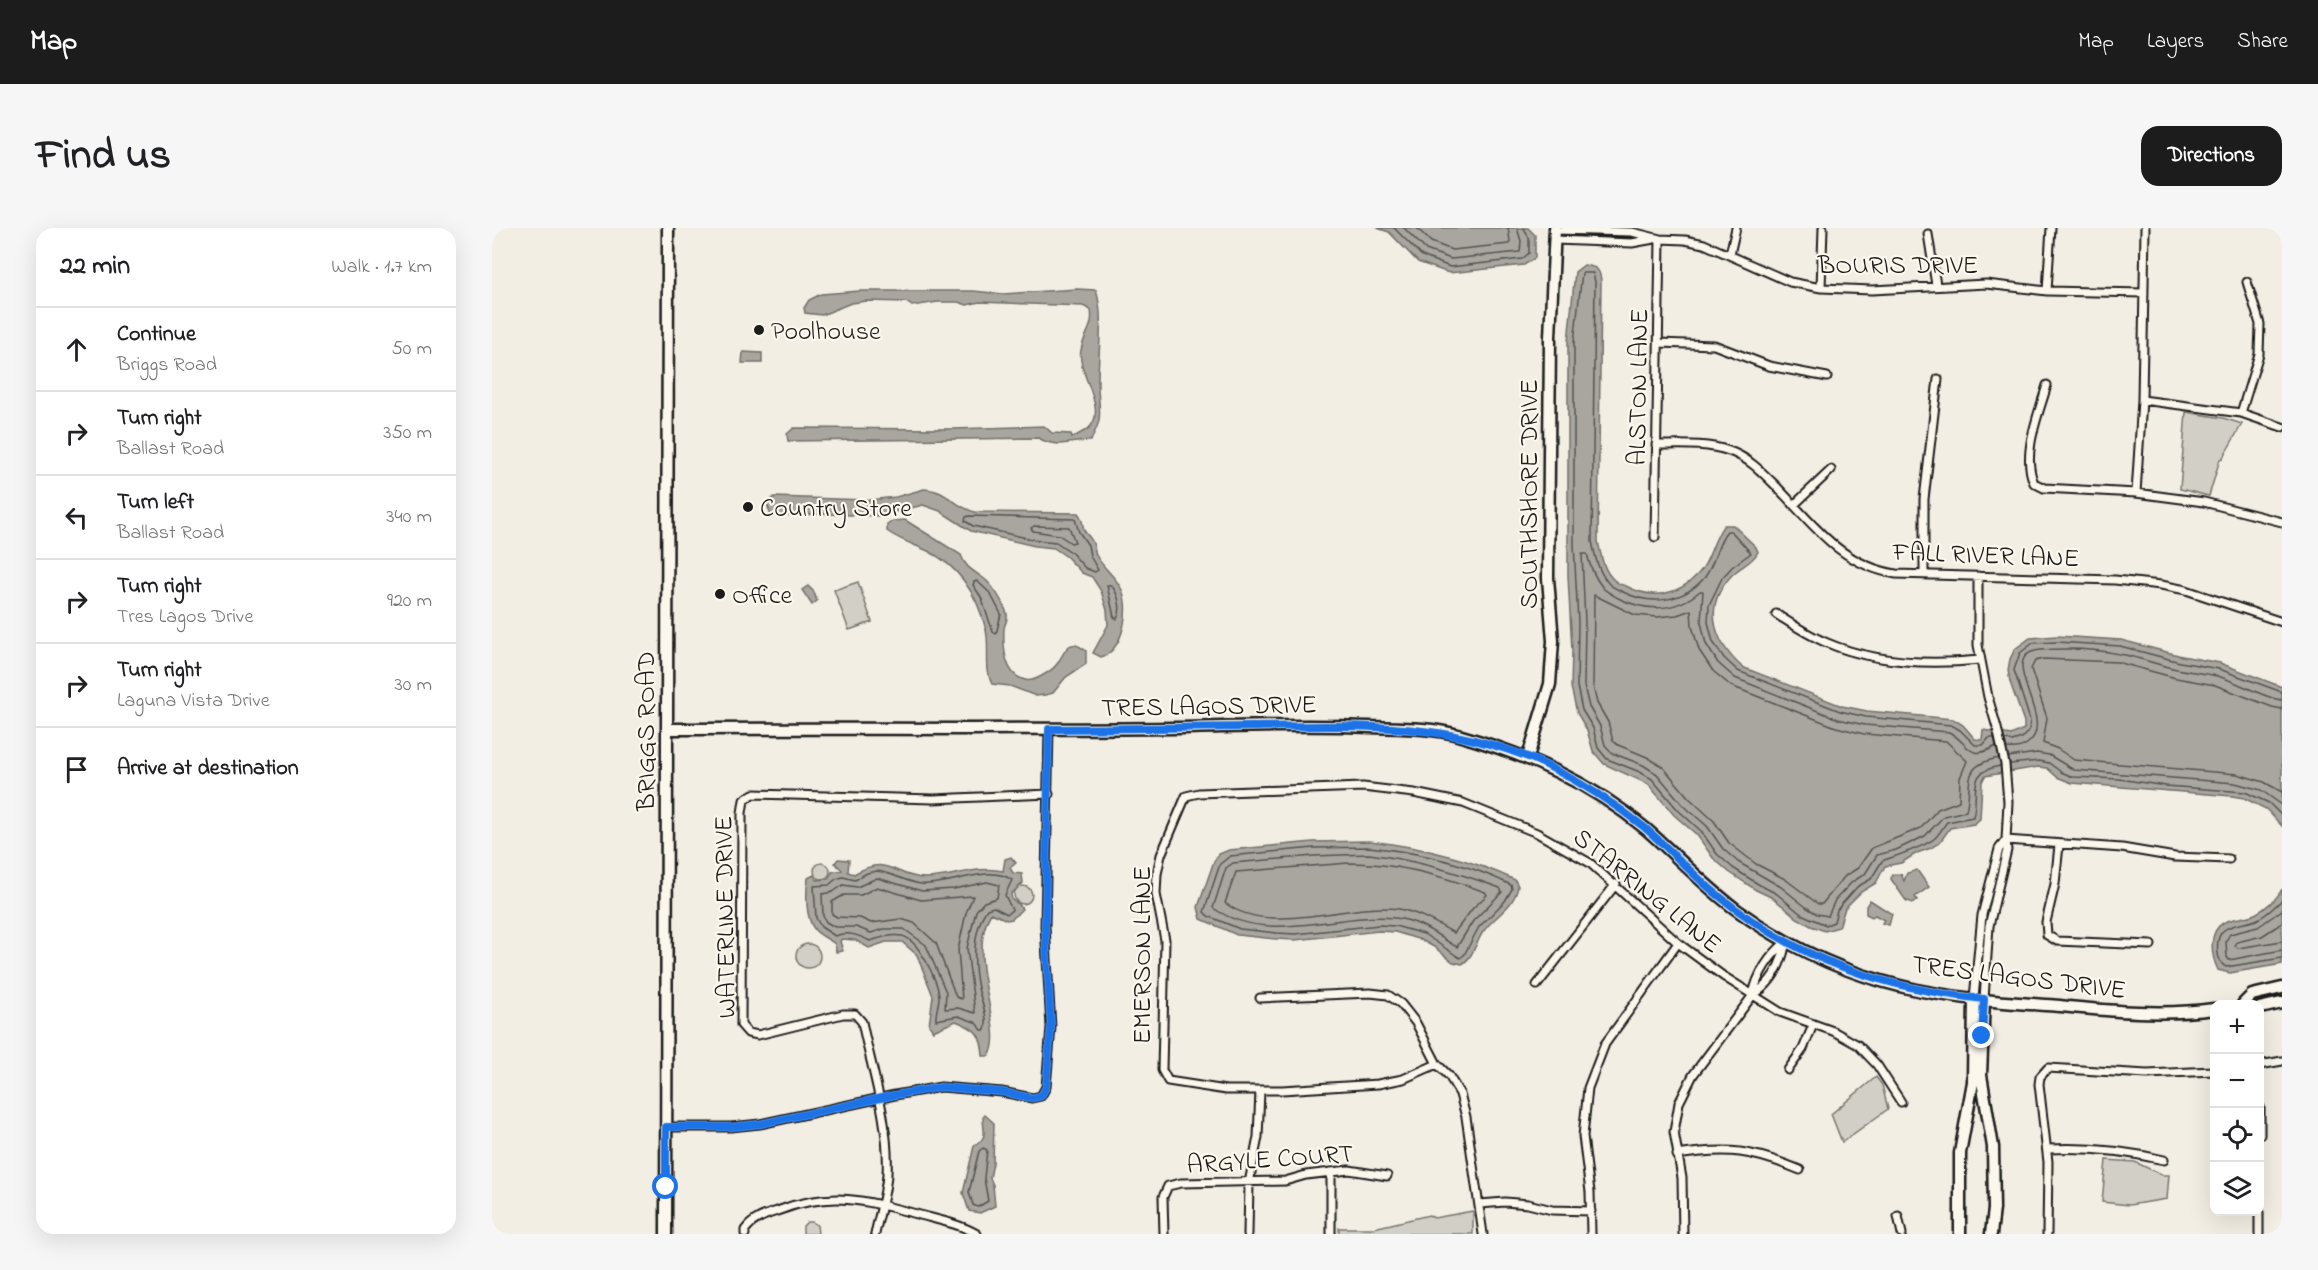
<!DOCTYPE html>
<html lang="en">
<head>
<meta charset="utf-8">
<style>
  :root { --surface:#fff; --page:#f6f6f6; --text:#202124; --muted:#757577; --line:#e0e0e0; --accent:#1c1c1c }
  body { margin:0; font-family:"Indie Flower",sans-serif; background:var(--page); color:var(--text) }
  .controls { position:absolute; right:18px; bottom:18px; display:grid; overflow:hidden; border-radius:12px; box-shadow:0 6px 24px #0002 }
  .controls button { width:54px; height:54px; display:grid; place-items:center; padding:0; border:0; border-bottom:2px solid var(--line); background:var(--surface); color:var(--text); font:30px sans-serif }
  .stop { position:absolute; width:18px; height:18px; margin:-14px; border:4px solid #1a73e8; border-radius:50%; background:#fff }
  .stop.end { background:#1a73e8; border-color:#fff; box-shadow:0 2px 6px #0008 }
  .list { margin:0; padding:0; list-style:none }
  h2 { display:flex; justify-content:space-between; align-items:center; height:78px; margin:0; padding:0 24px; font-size:26px }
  h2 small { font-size:20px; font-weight:400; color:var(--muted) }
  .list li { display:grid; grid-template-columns:39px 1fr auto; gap:18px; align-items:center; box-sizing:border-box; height:84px; padding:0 24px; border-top:2px solid var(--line) }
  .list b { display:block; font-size:22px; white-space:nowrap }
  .list p { margin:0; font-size:20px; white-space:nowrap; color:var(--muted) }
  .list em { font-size:20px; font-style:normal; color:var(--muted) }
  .icon { flex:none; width:33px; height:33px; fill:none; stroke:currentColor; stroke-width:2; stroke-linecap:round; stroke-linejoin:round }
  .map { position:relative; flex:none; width:1790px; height:1006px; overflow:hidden; border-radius:18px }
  header { display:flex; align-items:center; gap:36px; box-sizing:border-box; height:84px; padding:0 30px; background:var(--accent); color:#fff }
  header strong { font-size:28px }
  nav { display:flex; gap:33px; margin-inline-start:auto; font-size:21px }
  .intro { display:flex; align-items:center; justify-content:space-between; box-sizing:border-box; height:144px; padding:0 36px }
  h1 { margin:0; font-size:42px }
  .button { padding:15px 27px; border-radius:18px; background:var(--accent); color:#fff; font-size:21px; font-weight:700 }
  main { display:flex; gap:36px; padding:0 36px }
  aside { flex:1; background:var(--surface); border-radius:18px; box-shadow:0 6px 24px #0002 }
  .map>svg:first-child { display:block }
</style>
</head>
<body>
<header>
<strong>Map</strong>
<nav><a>Map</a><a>Layers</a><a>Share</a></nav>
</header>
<div class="intro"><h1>Find us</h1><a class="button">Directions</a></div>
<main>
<aside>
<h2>22 min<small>Walk · 1.7 km</small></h2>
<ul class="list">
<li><svg class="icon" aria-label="ahead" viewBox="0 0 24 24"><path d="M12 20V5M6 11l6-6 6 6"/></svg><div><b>Continue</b><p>Briggs Road</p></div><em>50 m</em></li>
<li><svg class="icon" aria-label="right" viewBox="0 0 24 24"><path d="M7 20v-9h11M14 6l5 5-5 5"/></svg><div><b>Turn right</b><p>Ballast Road</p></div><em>350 m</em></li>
<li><svg class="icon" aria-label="left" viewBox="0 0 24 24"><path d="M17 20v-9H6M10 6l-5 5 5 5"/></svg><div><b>Turn left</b><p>Ballast Road</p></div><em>340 m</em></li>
<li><svg class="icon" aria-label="right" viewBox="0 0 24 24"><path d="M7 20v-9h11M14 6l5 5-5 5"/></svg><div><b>Turn right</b><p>Tres Lagos Drive</p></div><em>920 m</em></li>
<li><svg class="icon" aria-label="right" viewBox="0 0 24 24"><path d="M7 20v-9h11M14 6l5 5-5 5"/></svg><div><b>Turn right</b><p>Laguna Vista Drive</p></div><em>30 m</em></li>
<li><svg class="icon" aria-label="arrive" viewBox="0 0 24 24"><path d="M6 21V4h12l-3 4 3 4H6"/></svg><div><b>Arrive at destination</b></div></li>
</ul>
</aside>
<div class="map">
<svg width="1790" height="1006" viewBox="0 0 1790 1006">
  <rect width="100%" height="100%" fill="#f2eee4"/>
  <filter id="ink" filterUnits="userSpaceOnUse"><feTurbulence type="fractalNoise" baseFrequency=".0167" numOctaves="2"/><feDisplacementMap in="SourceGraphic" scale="12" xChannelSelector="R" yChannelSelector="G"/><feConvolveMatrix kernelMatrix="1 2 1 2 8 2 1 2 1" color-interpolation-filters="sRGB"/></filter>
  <g filter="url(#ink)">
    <path fill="#d2cfc6" stroke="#777671" stroke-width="1.5" d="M1694,184L1731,190L1750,196L1730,231H1728L1717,268L1688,261Z
      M366,354L380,394L357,402L342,362Z
      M322 643a8 8 0 1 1 16 0a8 8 0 1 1-16 0Z
      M522 667a9 9 0 1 1 18 0a9 9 0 1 1-18 0Z
      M304 728a12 12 0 1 1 24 0a12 12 0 1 1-24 0Z
      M1384,849L1390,857L1396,881L1350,914L1339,886Z
      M1614,932L1643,934L1670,947H1677L1675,971L1637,977L1610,974Z
      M981,983V1006H847V1000H882L937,987L942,990Z
      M315,994H320L325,997L326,1006H311V998Z"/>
    <path fill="#a9a6a0" stroke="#716f6b" stroke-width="1.5" d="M885,0H1036L1043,7V30L1032,37L957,45L926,34L897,4Z
      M1092,37C1105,39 1108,41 1109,53L1106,313C1109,327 1111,342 1122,352C1125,355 1130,357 1134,358C1160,372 1186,368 1206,346C1219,333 1220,312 1232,297H1241L1264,319L1266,324C1260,335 1251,337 1242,345C1210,376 1220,412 1250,439L1350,478L1375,483L1461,491L1471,497L1483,511L1490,512L1491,502L1519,507L1532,501V494L1518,454L1516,442L1518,431L1523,421L1538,410L1565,408L1629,412L1690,428L1728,435L1790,459V598L1774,581L1752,570L1740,568L1580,555L1565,549L1555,540L1546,539L1493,548L1490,554L1488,591L1482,596L1458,600L1448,614L1439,620L1425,625L1409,635L1393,638L1384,655L1369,664L1353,680L1347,699L1333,703L1319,698L1305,690L1281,670L1264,662L1237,644L1221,630L1205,607L1182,587L1156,556L1112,536L1101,523L1095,502L1085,485L1079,459L1080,423L1076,348V114L1083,44Z
      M585,61L604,62C613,89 605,131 606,159C606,170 609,181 607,192C606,199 601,206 599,213C578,212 569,222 546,210L296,213L295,206L302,200L461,201L552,198L560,205L579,206L580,210C585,207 591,204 596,201C618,182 584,145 589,122C592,106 602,99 599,82L591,78L487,74L475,77L466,74H446L420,78L414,74L375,73L359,75L330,87L313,85L312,80L317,72L329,66L368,63H481L511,66Z
      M251,124L270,125V135H250Z
      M432,261C456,262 460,278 483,284L586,285C591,291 590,295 592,302C594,306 598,309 600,313C603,317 602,322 604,327C610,339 623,348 629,360C639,378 632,423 609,429L601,425L616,397L615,382L609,363L600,349L590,345L575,329L562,320L543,318L479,303L448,283L431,277L387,288L334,286L279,288L275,276L282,269L377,272L404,269Z
      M413,292L469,327C473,339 480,342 490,349C499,355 505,365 510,374C511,378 515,383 515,387C516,391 513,396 512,400C511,418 512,447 533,452C541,455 560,443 565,436C573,425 576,407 594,423V436L574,449L561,465L553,467L544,468L518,458L500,456C492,441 498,419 494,402C486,369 468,339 436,323C423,317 407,312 395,303V297L401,293Z
      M316,358L322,364L325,373L320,377L310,362Z
      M878,613C928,619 977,630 1023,652L1026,658C1023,679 1002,688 991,704C984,714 981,730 970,736L961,734L942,719L929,712L903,704L887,703L803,712L784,711L745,707L709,691L706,679L722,633L727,626L737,622L821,614Z
      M519,629L524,635L518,640L521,645L530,646L531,655L519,666L520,672L527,676L530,681L520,691L515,692L499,685C472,729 515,803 497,828H491C490,806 484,801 464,793L441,803L437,797L441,768L425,727L410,714H394L377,720L363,712L350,711L348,713L351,723L344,724L343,716C337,711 328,708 323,702C313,690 314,665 316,650L322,647L325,652L336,651L340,644L350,642L343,635L346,631L357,632L356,644L362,646C397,625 401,649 433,650C461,650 484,637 511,643L513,631Z
      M1425,642L1437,659L1423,669L1425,672L1420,675L1417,673L1415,674L1399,651L1400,647L1409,646L1412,653L1415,645Z
      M1790,661V736L1738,745L1726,742C1719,728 1716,704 1731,695C1740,689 1753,691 1763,686C1773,681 1785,671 1790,661Z
      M1378,672L1400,686L1397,697L1390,695L1392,692L1383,687L1380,689L1374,686V678Z
      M493,887L502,895L501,935L498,950L501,957L503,978L488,985L477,983L471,965L482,918C497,909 491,904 491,889Z"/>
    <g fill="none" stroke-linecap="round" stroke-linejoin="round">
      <path stroke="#545351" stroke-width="1.5" d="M902,0L930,28L958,39L1030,31L1037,25V10L1032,0
        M912,0L934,22L959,31L1028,24L1029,13L1025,0
        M925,0L939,14L960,22L1017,16L1018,13L1016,0
        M477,288L583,291L587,304L596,317L598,328L606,342L603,344L593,340L579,324L564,314L544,312L481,298L473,293L474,289Z
        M542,298L577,299L583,314L579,315L567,307L541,303L539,300Z
        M485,353L498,365L509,386L504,406L501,404L489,369L481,357L482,354Z
        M615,357H619C626,365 631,381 625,391L622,389Z
        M1102,367L1143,387L1165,389L1185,387L1199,382L1200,398L1207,422L1221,443L1239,458L1344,499L1372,506L1454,513L1475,533L1468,550L1467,573L1446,581L1429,600L1380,620L1366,640L1353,648L1330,676H1326L1293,651L1264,636L1237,615L1222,593L1197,570L1171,539L1155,529L1126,517L1121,513L1116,494L1105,475L1101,458Z
        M1790,481L1780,479L1723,457L1684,450L1625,434L1551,431L1543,433L1539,441L1555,490L1551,515L1566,521L1582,532L1745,546L1772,554L1790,564
        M1502,510H1497L1491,517H1483L1468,502L1459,497L1374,489L1348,483L1246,443L1232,430L1221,414L1216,394L1217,377L1230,350L1240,339L1259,325L1239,303H1235L1232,307C1225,320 1222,336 1213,349C1191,375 1158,378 1129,363C1125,361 1120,359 1117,356C1106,344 1103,328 1100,313L1103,54L1101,45H1090L1082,114V317L1086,394L1085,458L1090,482L1101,500L1106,520L1115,531L1148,544L1160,551L1186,582L1209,603L1225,626L1241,640L1266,656L1285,666L1309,686L1334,697L1342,694L1345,682L1349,677L1365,659L1379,651L1390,633C1401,629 1435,618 1443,610C1448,605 1451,599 1455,594L1481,589C1488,563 1473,544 1508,538
        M1513,512L1520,513L1530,510L1537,502L1538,492L1522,442L1528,425L1541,415L1565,414L1628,418L1688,434L1727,441L1790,464
        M1504,518C1475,535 1478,515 1457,504L1373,497L1346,491L1243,450L1226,435L1214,416L1209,394L1211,363H1208C1184,384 1154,384 1126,370C1121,367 1115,364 1111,360C1102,349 1098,339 1095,326H1090L1093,394L1092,458L1097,479L1108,498L1113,517L1120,525L1151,537L1165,546L1191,577L1215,598L1231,621L1246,634L1289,659L1314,679L1325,686L1336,688L1343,672L1360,654L1373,646L1385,627L1404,622L1433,608L1452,588L1474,583C1481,555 1468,537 1507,530
        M1514,520C1522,521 1530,520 1536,515C1567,493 1499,426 1549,422C1574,420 1603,421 1627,426C1647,429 1665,437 1685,441C1698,444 1712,445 1725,448C1745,453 1773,471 1790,472
        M1516,529L1545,525L1557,527L1582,542L1743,555L1769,562L1790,577
        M1518,536L1547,533L1557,535L1569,544L1581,549L1627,551L1674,558L1753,564L1777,575L1790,588
        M877,619C925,624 975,635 1019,657L1020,661L1013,673L987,699L972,727L968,730L932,706L903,698L887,697L803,706L785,705L748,701L716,688L712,684L728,636L738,628L822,620Z
        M877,626C923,632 965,644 1008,660L1010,664L981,693L965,719C944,707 930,693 903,690C842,684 777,718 721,680L734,640L741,635L822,628Z
        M857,635C904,635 949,647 993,664L995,667L981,680L962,705C944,695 928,685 907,681C855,674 777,709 733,675L744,644Z
        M385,643C400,645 414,654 429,656C458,659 495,635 520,652L513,667L520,682L515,686L502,679L495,681C480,702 481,736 486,760C489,773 497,789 493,802H490L483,794L466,788L444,792C443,785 447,777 447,769C447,754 426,711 410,708C399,706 388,710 378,713C366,707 356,703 343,708L329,699L324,690L322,658L337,657L344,651L351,649L363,652L375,645Z
        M385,650L430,663L462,661L495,654L507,657L505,670L492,674L484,683L475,720L483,785L466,780L453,781L454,764L434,717L412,701H392L379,705L364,699H343L334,694L331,688L330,666L341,664L351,657L365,659Z
        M385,659L429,672L481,668L474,685L466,722L470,771L464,769L444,715L422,695L409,691L379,695L368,690L345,689L340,686V674L352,667H369Z
        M1790,672C1782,679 1774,688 1764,692C1754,696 1741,695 1732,702C1723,709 1723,733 1734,739L1790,730
        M1790,682L1766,699L1738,706L1734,713L1735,729L1737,732L1790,722
        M1790,695L1770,708L1745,714L1743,718L1746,720L1790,713
        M491,920L495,922L492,950L496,973L486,979L481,977L477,964L487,923Z"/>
      <defs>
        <path id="street" d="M1063,2L1140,4L1168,11L1193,12L1212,16L1298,54L1329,60L1380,62L1494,56L1555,63L1652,65
          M1436,6L1444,57
          M1063,12L1140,15L1162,11
          M1238,26L1244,0
          M1329,60L1331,0
          M1555,63L1559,0
          M1167,115L1222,117L1277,138L1335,149
          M1555,157C1547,186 1529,226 1542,255L1552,260L1644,265L1712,274L1790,294
          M1650,172L1749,185L1790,199
          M1749,185L1767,126L1768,96L1755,54
          M1164,217C1188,217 1214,215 1237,223C1255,229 1269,243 1281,255C1320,294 1347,337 1404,346L1623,352L1669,357L1694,362L1790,394
          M1644,265L1650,172L1653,0
          M1302,277L1339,242
          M1163,309L1168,11
          M1432,346V271L1446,151
          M1486,348V417L1496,469L1505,500L1513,536L1516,574L1514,612L1515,622L1497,698L1492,771
          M1284,386C1300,396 1316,407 1333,414C1381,435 1437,437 1488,432
          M1514,612L1630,620L1683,629L1737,631
          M1567,617L1563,656L1554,694L1555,707L1565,713L1659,717
          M1045,757L1124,656
          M1261,767C1280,756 1290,735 1294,714
          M768,770L878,765L896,767L909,776L924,795L945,836L957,848L968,866L974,889L991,1006
          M1482,770L1490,687L1507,621L1514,612
          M945,836L911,851L886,856L790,862H734L676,853L670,842L673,712L664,666L665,646L669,627L694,568L707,565L871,559L922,565L971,575L1045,605L1098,635L1186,715L1231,748L1288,784L1341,803L1366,817L1385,837L1409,874
          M1768,837L1790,833
          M1296,842L1311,821L1321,797
          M1768,879V907
          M174,899H239L268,896L403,867L449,859L510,864L540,870L549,868L554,859L559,799L553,698L557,501
          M1556,921C1595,919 1634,923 1672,932
          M1185,927C1237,919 1260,922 1308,942
          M988,976L1013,974L1036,976L1060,982L1099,983
          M1406,988L1410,1006
          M253,1006V1002C262,990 274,987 288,982C341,962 376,973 428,987C447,992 468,996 485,1006
          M383,1006C387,987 394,966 395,946C398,896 380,843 370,794L363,786H351L266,807L256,805L249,797L250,585L252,572L261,566L441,571L557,566
          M672,1006L671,969L676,958L689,955L793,953L814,947L857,942L895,948
          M756,1006L757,955L766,909L768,863
          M839,1006V944
          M1099,1006L1098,964L1091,908L1096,860L1113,816L1186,715
          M1191,1006L1190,950L1182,904L1187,875L1201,847L1261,767C1265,746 1278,727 1294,714
          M1555,1006L1556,934L1547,856L1548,849L1556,840L1655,846L1722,843
          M1767,1006V984"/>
        <path id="secondary" d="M176,501C345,500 513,502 682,500C747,499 812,496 877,499C906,500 938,499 966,507C1036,527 1098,554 1154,601C1185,628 1212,658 1245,682C1300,722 1364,750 1430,763C1476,772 1522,775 1568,778C1620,783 1671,788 1722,781
          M1036,529L1058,456L1061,413L1056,350L1058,109L1063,0
          M1492,771L1489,847L1501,919L1502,981L1499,1006
          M1751,776L1760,767L1790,760
          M1768,780L1790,775
          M174,1006L176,0
          M1468,1006V925L1481,854L1482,770"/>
      </defs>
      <use href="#street" stroke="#1c1c1c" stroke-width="11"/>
      <use href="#secondary" stroke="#1c1c1c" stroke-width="15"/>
      <use href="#street" stroke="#fbf7ec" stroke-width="7"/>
      <use href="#secondary" stroke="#fbf7ec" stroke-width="10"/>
    </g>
  </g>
  <g fill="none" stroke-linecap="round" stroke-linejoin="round" filter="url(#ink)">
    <path stroke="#1a73e8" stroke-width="8" d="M174,959V899H239L268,896L403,867L450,859L510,864L540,870L549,868L554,859L559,799L553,698L557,501C625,500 693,500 760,499C860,497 962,493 1054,537C1088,554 1122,575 1152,599C1178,621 1200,647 1227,668C1304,731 1393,761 1492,771L1490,808"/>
  </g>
  <g fill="#1c1c1c" stroke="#fbf7ec" stroke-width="2">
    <circle cx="267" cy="102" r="6"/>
    <circle cx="256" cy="279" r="6"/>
    <circle cx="228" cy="366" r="6"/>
  </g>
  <g text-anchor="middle" stroke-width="4.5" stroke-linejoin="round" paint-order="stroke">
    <g font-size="26" fill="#1c1c1c" stroke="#fbf7ec">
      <text x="1406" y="45">BOURIS DRIVE</text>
      <text transform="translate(1145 159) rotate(-89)" y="9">ALSTON LANE</text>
      <text transform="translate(1036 266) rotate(-90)" y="9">SOUTHSHORE DRIVE</text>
      <text transform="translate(1494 326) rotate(2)" y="9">FALL RIVER LANE</text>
      <text transform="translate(717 477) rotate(-1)" y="9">TRES LAGOS DRIVE</text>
      <text transform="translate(153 503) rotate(-90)" y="9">BRIGGS ROAD</text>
      <text transform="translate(1156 662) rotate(39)" y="9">STARRING LANE</text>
      <text transform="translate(232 689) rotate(-91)" y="9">WATERLINE DRIVE</text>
      <text transform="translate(649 727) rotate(-90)" y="9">EMERSON LANE</text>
      <text transform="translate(1527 748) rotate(7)" y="9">TRES LAGOS DRIVE</text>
      <text transform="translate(778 930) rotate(-4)" y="9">ARGYLE COURT</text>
    </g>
    <g font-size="26" fill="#1c1c1c" stroke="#fbf7ec" text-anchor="start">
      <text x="279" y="111">Poolhouse</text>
      <text x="268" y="288">Country Store</text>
      <text x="240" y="375">Office</text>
    </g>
  </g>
</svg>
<div class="controls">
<button>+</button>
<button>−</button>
<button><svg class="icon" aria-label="locate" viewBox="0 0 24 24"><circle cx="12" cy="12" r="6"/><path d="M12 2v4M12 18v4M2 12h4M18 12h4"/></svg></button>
<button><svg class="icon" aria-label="layers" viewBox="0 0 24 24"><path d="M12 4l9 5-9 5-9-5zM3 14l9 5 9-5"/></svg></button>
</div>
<div class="stop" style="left:174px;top:959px"></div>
<div class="stop end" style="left:1490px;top:808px"></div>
</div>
</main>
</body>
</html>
